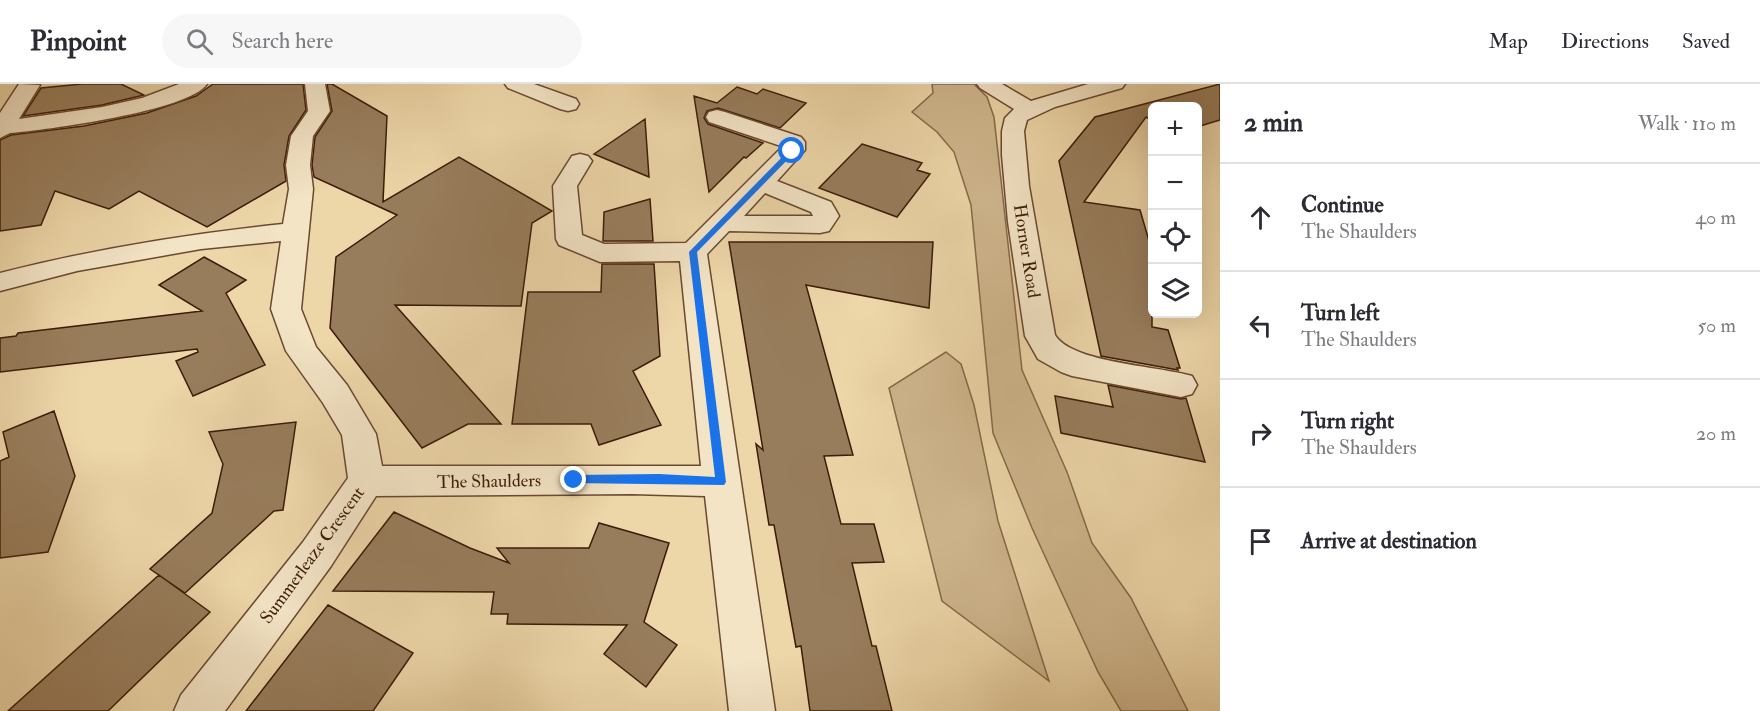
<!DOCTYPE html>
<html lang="en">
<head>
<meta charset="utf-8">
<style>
  :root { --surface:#fff; --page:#f7f7f7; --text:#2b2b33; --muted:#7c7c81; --line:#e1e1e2 }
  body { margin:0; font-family:"IM FELL Double Pica",serif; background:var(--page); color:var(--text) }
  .controls { position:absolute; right:18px; top:18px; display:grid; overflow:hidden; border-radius:9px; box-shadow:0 6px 24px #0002 }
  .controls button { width:54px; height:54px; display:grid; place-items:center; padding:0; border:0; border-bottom:2px solid var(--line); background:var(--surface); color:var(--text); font:30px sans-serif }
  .stop { position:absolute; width:18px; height:18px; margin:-14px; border:4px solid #1a73e8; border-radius:50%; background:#fff }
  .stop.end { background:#1a73e8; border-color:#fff; box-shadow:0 2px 6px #0008 }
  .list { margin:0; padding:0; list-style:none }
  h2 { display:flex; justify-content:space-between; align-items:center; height:78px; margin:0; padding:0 24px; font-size:26px }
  h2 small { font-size:20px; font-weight:400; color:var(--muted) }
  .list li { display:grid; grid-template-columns:39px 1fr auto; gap:18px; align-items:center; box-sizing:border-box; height:108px; padding:0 24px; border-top:2px solid var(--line) }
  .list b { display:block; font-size:22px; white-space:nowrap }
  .list p { margin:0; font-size:20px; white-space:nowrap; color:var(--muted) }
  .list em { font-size:20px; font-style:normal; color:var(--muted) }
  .icon { flex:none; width:33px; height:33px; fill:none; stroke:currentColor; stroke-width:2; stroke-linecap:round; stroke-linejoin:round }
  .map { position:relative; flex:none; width:1220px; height:627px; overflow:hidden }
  header { display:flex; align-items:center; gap:36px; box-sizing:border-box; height:84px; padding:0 30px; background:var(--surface); border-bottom:2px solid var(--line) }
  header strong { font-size:28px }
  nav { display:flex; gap:33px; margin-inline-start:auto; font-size:21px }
  .search { width:420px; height:54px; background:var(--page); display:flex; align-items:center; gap:15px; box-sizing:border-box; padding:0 21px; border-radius:33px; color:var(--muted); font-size:22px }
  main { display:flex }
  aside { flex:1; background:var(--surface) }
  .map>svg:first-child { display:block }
</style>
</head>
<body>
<header>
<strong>Pinpoint</strong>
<div class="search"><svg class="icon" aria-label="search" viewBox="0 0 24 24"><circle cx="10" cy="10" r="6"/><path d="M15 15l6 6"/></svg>Search here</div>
<nav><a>Map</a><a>Directions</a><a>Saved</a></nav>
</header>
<main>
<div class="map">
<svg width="1220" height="627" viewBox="0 0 1220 627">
  <rect width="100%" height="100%" fill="#edd6a8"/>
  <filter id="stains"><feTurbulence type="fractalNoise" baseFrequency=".00333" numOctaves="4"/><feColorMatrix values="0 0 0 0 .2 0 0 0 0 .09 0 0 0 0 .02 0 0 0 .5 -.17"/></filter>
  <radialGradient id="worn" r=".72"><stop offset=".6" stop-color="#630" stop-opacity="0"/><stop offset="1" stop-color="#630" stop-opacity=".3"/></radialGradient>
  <path fill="#cfb68d" stroke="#86694b" stroke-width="1.5" d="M932,0H974L987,13L994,33L1022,286L1067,388L1092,459L1131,514L1188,627H1121L1098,588L1032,444L993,349L971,121L954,68L937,48L912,28L933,9Z
    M946,268L961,280L974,321L998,437L1049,597L942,517L889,304Z"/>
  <path fill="#987d5c" stroke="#3c1c09" stroke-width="1.5" d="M82,0H121L144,11L102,21L23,32L41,4Z
    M213,0H303L306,26L289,52L284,81L286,97L207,143L139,107L109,125L55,107L41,141L0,147V56L11,51L84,42L147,29L196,12Z
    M327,0H332L387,32L383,118L459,73L552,127L532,139L521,222L395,221L501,340H468L422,364L330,244L336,173L397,131L314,93L312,81L315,53L332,27Z
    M1220,0V36L1197,43V22H1152V37L1146,33L1084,118L1140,126L1152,167V243L1168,246L1180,284H1177L1178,286L1101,272L1059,77L1095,33Z
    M737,3L757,10L763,5L806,19L780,44L718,24L707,27L704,34L708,40L763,59L746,74L744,73L709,108L694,12L717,19Z
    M645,35L649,93L594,70Z
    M862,60L922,79L917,86L930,90L897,133L819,104Z
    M650,115L653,157H603L604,128Z
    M729,158H933L929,224L806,201L853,371L824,372L841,440H874L884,478L852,479L872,562H876L892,627H810L801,562L796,563L774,441H769L756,360L763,366Z
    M204,173L246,196L226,209L265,281L193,312L176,277L198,268L197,265L0,288V254L16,252L18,249L202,227L159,201Z
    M602,180H654L660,272L633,287L661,341L599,361L591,340H512L528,208H601Z
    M1108,301L1181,315L1186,314L1205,378L1061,349L1055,312L1113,323Z
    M54,327L75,392L48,468L0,474V377L9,373L3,348Z
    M296,338L283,426L274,427L185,509L150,485L212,429L223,380L209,348Z
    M394,428L470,464L509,479L497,464H589L599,439L669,459L644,538L677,561L646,603L604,570L627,541L507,540L508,530H491L494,508L333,507Z
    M159,491L210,528L108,627H8Z
    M328,521L413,569L373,627H246Z"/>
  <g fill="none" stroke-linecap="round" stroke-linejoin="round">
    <defs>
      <path id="minor" d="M19,0L40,1L19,35L102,23L142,14L179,0H207C189,27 46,46 10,49L0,54V29Z
        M305,0H325L330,27L313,52L310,81L313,105L301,225L316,263L347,301L376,350L382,382H701L680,177L600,178L559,161L556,155L553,102L572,72L580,70L588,72L592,77L577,102L582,151L604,160L686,159L781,64V62L709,38L706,33L709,28L717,26L725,28L801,53L805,58V66L777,97L831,118L839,132L829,147L820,149L729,147L707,170L775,627H729L705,412L632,410L376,412L331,482L225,627H174L181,611L303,458L348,394L342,351L323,319L286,267L271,225L281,157L201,165L77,187L0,207V189C94,165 187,150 283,140L289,105L286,81L291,52L308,27ZM765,109L811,128L813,132H744Z
        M505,0H534L576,15L579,20L576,25L568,27L560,25L508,4Z
        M977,0H1002L1031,17L1088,0H1125L1122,4L1055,23L1027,36L1024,47L1029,102L1055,251C1072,279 1159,282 1192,292L1197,301L1192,310L1181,313L1072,292L1061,288L1038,275L1025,252L1008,138L1002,71V47L1005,34L1014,25L980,4Z"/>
    </defs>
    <use href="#minor" stroke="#684a31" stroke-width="3"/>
    <use href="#minor" fill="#f3e4c6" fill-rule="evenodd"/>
  </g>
  <path fill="#1a73e8" d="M790,65L796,67L697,168L726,398L724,401L570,399L568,396L574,391L659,390L715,393L689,168Z"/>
  <g text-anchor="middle" stroke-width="5" stroke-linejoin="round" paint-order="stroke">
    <g font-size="18" fill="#3c1c09" stroke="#f3e4c6">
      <text transform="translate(1027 167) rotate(81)" y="6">Horner Road</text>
      <text transform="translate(489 397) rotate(-1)" y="6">The Shaulders</text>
      <text transform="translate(312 471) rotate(-54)" y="6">Summerleaze Crescent</text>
    </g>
  </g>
  <rect width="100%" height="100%" filter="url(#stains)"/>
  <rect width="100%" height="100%" fill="url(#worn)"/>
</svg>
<div class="controls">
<button>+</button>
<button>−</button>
<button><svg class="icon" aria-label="locate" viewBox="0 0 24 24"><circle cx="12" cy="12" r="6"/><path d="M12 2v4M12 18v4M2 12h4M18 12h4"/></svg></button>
<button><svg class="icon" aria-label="layers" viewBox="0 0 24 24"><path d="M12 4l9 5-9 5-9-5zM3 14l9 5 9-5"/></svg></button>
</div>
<div class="stop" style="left:792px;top:67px"></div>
<div class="stop end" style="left:574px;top:396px"></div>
</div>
<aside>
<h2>2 min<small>Walk · 110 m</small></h2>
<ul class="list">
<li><svg class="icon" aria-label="ahead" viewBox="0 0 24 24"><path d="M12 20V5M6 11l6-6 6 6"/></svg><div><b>Continue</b><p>The Shaulders</p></div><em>40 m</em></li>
<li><svg class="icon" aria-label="left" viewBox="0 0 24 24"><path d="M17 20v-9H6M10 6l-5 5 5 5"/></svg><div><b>Turn left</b><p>The Shaulders</p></div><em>50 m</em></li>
<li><svg class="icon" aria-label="right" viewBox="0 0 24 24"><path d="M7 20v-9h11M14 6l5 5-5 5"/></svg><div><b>Turn right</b><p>The Shaulders</p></div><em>20 m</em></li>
<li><svg class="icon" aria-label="arrive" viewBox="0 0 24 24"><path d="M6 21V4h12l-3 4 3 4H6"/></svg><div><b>Arrive at destination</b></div></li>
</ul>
</aside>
</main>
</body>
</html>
